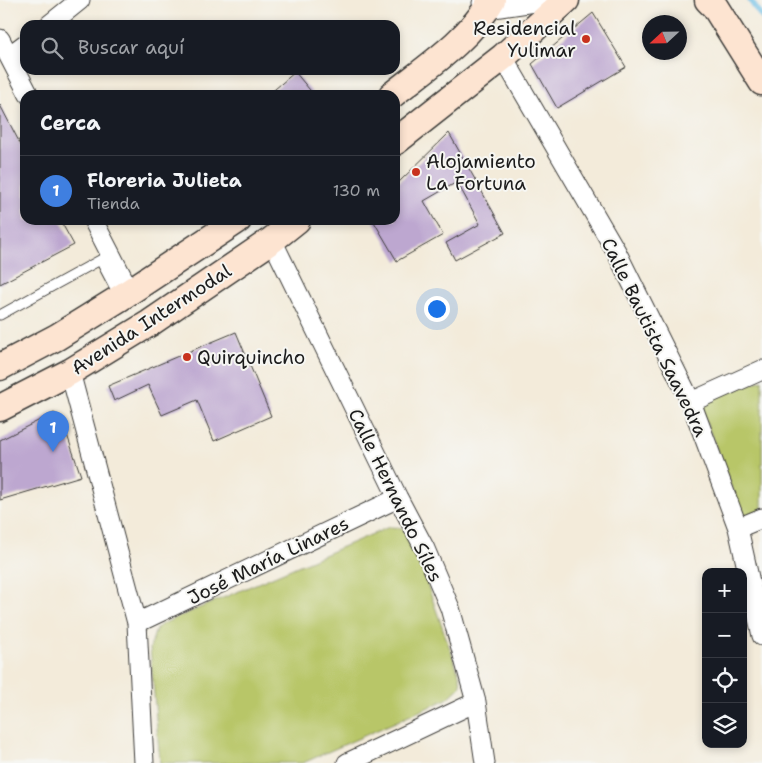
<!DOCTYPE html>
<html lang="es">
<head>
<meta charset="utf-8">
<style>
  :root { --surface:#171b24; --page:#20242c; --text:#f1f3f6; --muted:#9ea1a6; --line:#363941; --accent:#c8321e }
  body { margin:0; font-family:"Shantell Sans",sans-serif; background:var(--page); color:var(--text) }
  .controls { position:absolute; right:15px; bottom:15px; display:grid; overflow:hidden; border-radius:10px; box-shadow:0 2px 8px #0003 }
  .controls button { width:45px; height:45px; display:grid; place-items:center; padding:0; border:0; border-bottom:1px solid var(--line); background:var(--surface); color:var(--text); font:25px sans-serif }
  .compass { position:absolute; left:642px; top:15px; width:45px; height:45px; border-radius:50%; background:var(--surface); box-shadow:0 2px 8px #0003; rotate:248deg }
  .you { position:absolute; left:436px; top:308px; width:18px; height:18px; margin:-12px; border:4px solid #fff; border-radius:50%; background:#1a73e8; box-shadow:0 0 0 8px #1a73e833 }
  .badge { display:grid; place-items:center; width:32px; height:32px; border-radius:50%; background:var(--accent); color:#fff; font-size:16px; font-weight:700 }
  .pin { position:absolute; translate:-50% -41px; filter:drop-shadow(0 1px 2px #0008) }
  .pin::after { content:''; position:absolute; top:26px; width:18px; height:15px; background:inherit; clip-path:polygon(0 0,100% 0,50% 100%) }
  .list { margin:0; padding:0; list-style:none }
  h2 { display:flex; justify-content:space-between; align-items:center; height:65px; margin:0; padding:0 20px; font-size:21px }
  h2 small { font-size:16px; font-weight:400; color:var(--muted) }
  .list li { display:grid; grid-template-columns:32px 1fr auto; gap:15px; align-items:center; box-sizing:border-box; height:70px; padding:0 20px; border-top:1px solid var(--line) }
  .list b { display:block; font-size:19px; white-space:nowrap }
  .list p { margin:0; font-size:16px; white-space:nowrap; color:var(--muted) }
  .list em { font-size:16px; font-style:normal; color:var(--muted) }
  .icon { flex:none; width:28px; height:28px; fill:none; stroke:currentColor; stroke-width:2; stroke-linecap:round; stroke-linejoin:round }
  .map { position:relative; flex:none; width:762px; height:763px; overflow:hidden }
  .search { position:absolute; background:var(--surface); box-shadow:0 2px 8px #0003; left:20px; top:20px; width:380px; height:55px; display:flex; align-items:center; gap:12px; box-sizing:border-box; padding:0 18px; border-radius:15px; color:var(--muted); font-size:19px }
  .panel { position:absolute; background:var(--surface); box-shadow:0 2px 8px #0003; left:20px; top:90px; width:380px; height:135px; border-radius:15px }
  .map>svg:first-child { display:block }
</style>
</head>
<body>
<div class="map">
<svg width="762" height="763" viewBox="0 0 762 763">
  <rect width="100%" height="100%" fill="#f6f6f2"/>
  <filter id="ink" filterUnits="userSpaceOnUse"><feTurbulence type="fractalNoise" baseFrequency=".02" numOctaves="2"/><feDisplacementMap in="SourceGraphic" scale="10" xChannelSelector="R" yChannelSelector="G"/><feConvolveMatrix kernelMatrix="1 2 1 2 8 2 1 2 1" color-interpolation-filters="sRGB"/></filter>
  <filter id="wash" filterUnits="userSpaceOnUse"><feTurbulence type="fractalNoise" baseFrequency=".0096" numOctaves="4" result="noise"/><feDisplacementMap in="SourceGraphic" scale="20" xChannelSelector="R" yChannelSelector="G"/><feGaussianBlur stdDeviation="1.12" result="paint"/><feColorMatrix in="noise" values="0 0 0 0 0 0 0 0 0 0 0 0 0 0 0 0 0 1.4 0 .05"/><feComposite in="paint" operator="in"/></filter>
  <g filter="url(#wash)">
    <rect width="100%" height="100%" fill="#f3ebda"/>
    <path fill="#b8c668" stroke="#6a7142" d="M762,380V511L749,517L742,515L699,403Z
      M389,527C399,527 404,529 410,536L460,677L461,686L447,699L303,763H160L150,648L156,629L162,624Z"/>
    <g fill="none" stroke-linecap="round" stroke-linejoin="round">
      <path stroke="#69bde5" stroke-width="6" d="M750,0L762,17"/>
    </g>
    <g id="blocks">
      <path fill="#bda7d0" d="M593,13L626,67L557,108L532,64Z
        M295,72L314,95H268Z
        M0,105L25,153V220H60L74,245L0,284Z
        M449,133L505,233L455,260L446,243L480,224L457,182L424,201L443,235L397,261L373,220H395V186Z
        M236,332L271,416L214,441L197,400L162,415L148,385L114,401L108,386L176,357Z
        M54,413L61,417L81,476L0,500V440Z"/>
    </g>
  </g>
  <g filter="url(#ink)">
    <use href="#blocks" fill-opacity="0" stroke="#3c3b38" stroke-width="1"/>
    <g fill="none" stroke-linecap="round" stroke-linejoin="round">
      <defs>
        <path id="service" d="M100,260L119,296
          M0,315L111,254"/>
        <path id="minor" d="M482,3L487,9L548,0
          M49,25L80,0
          M0,39L29,95
          M9,56L25,44
          M503,57L616,251L691,402L738,528L762,636
          M93,220L130,292
          M272,240L398,498L425,549L450,608L476,702L485,763
          M70,372L137,623L144,763
          M691,402L762,370
          M738,528L762,518
          M137,623L398,498
          M347,763L476,702"/>
        <path id="secondary" d="M708,0L715,7L762,82
          M392,95C427,67 469,40 492,0
          M395,142L503,57L566,0
          M0,367L57,337L120,298L238,220
          M0,408L70,372L150,323L272,240L297,220"/>
      </defs>
      <use href="#service" stroke="#3c3b38" stroke-width="11"/>
      <use href="#minor" stroke="#3c3b38" stroke-width="21"/>
      <use href="#secondary" stroke="#3c3b38" stroke-width="29"/>
      <use href="#service" stroke="#fff" stroke-width="9"/>
      <use href="#minor" stroke="#fff" stroke-width="19"/>
      <use href="#secondary" stroke="#fde4d1" stroke-width="26"/>
    </g>
  </g>
  <g fill="#c8321e" stroke="#f6f6f2" stroke-width="2">
    <circle cx="586" cy="39" r="5"/>
    <circle cx="416" cy="172" r="5"/>
    <circle cx="187" cy="357" r="5"/>
  </g>
  <g text-anchor="middle" stroke-width="4" stroke-linejoin="round" paint-order="stroke">
    <g font-size="19" fill="#1c1c1c" stroke="#f6f6f2" text-anchor="start">
      <text x="576" y="35" text-anchor="end">Residencial<tspan x="576" dy="22">Yulimar</tspan></text>
      <text x="426" y="168">Alojamiento<tspan x="426" dy="22">La Fortuna</tspan></text>
      <text x="197" y="364">Quirquincho</text>
    </g>
    <g font-size="19" fill="#1c1c1c" stroke="#f6f6f2">
      <text transform="translate(151 319) rotate(-33)" y="7">Avenida Intermodal</text>
      <text transform="translate(655 337) rotate(64)" y="7">Calle Bautista Saavedra</text>
      <text transform="translate(396 495) rotate(64)" y="7">Calle Hernando Síles</text>
      <text transform="translate(268 560) rotate(-26)" y="7">José María Linares</text>
    </g>
  </g>
</svg>
<div class="controls">
<button>+</button>
<button>−</button>
<button><svg class="icon" aria-label="locate" viewBox="0 0 24 24"><circle cx="12" cy="12" r="6"/><path d="M12 2v4M12 18v4M2 12h4M18 12h4"/></svg></button>
<button><svg class="icon" aria-label="layers" viewBox="0 0 24 24"><path d="M12 4l9 5-9 5-9-5zM3 14l9 5 9-5"/></svg></button>
</div>
<svg class="compass" viewBox="-18 -18 36 36"><path d="M0-13l5 13h-10z" fill="#e53935"/><path d="M0 13l5-13h-10z" fill="#9ea1a6"/></svg>
<div class="you"></div>
<div class="pin badge" style="left:53px;top:452px;background:#3f7fe0">1</div>
<div class="search"><svg class="icon" aria-label="search" viewBox="0 0 24 24"><circle cx="10" cy="10" r="6"/><path d="M15 15l6 6"/></svg>Buscar aquí</div>
<section class="panel">
<h2>Cerca<small></small></h2>
<ul class="list">
<li><span class="badge" style="background:#3f7fe0">1</span><div><b>Floreria Julieta</b><p>Tienda</p></div><em>130 m</em></li>
</ul>
</section>
</div>
</body>
</html>
